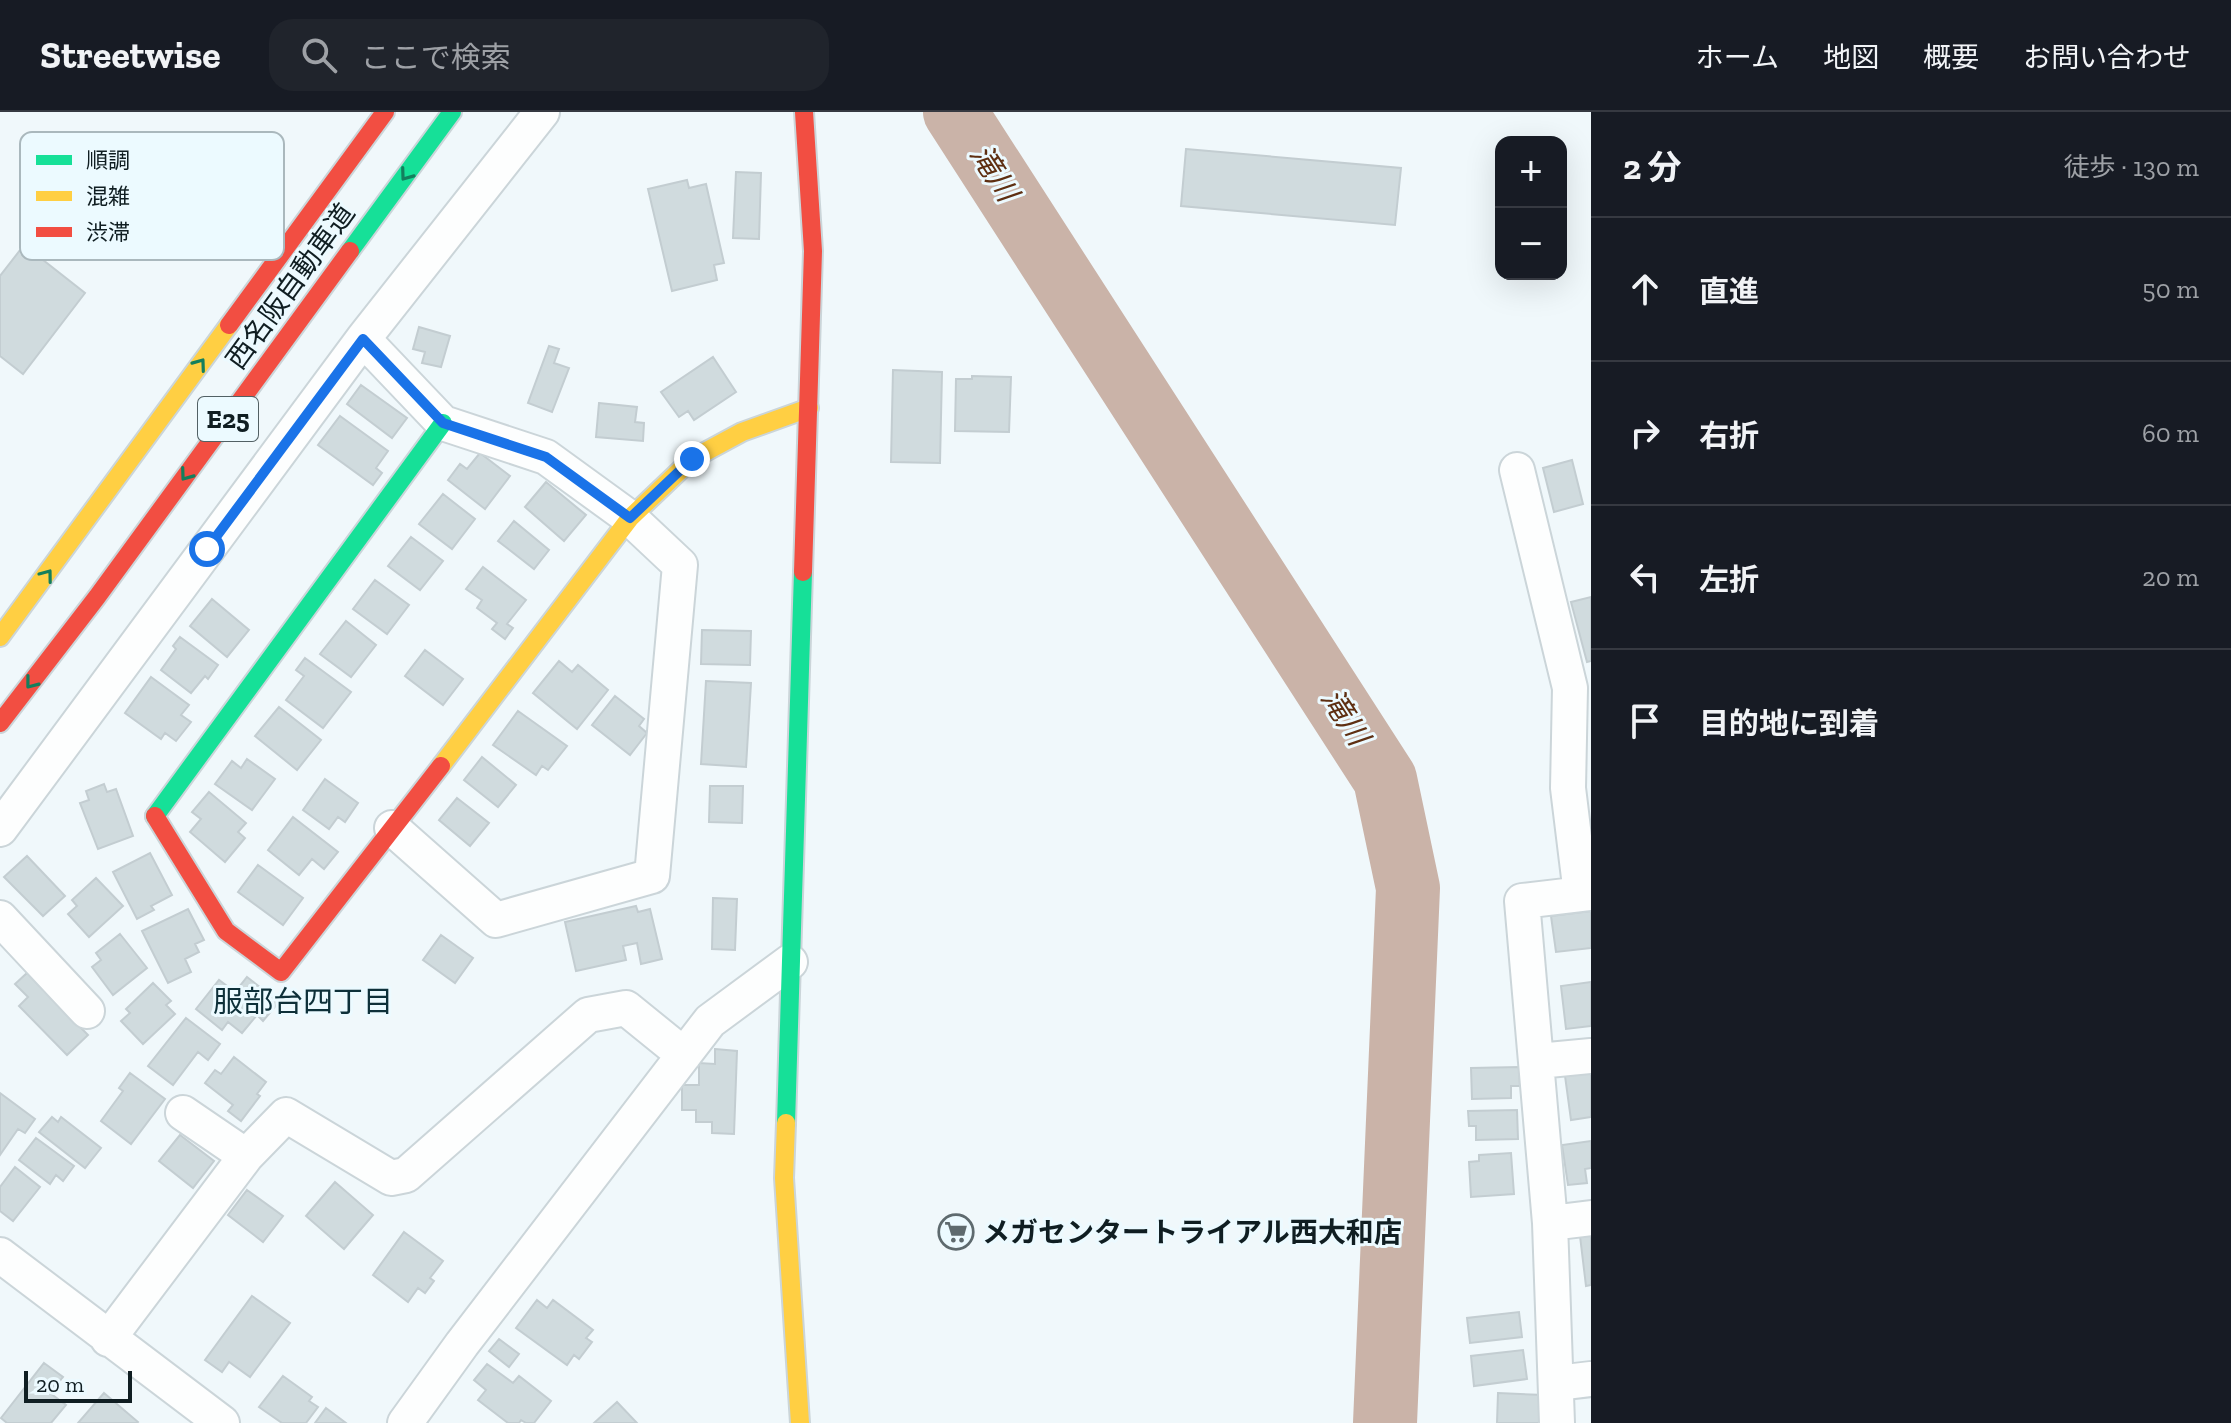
<!DOCTYPE html>
<html lang="ja">
<head>
<meta charset="utf-8">
<style>
  :root { --surface:#171b24; --page:#20242c; --text:#f1f3f6; --muted:#9ea1a6; --line:#363941 }
  body { margin:0; font-family:"Zilla Slab","Noto Sans JP",serif; background:var(--page); color:var(--text) }
  .controls { position:absolute; right:24px; top:24px; display:grid; overflow:hidden; border-radius:16px; box-shadow:0 8px 32px #0002 }
  .controls button { width:72px; height:72px; display:grid; place-items:center; padding:0; border:0; border-bottom:2px solid var(--line); background:var(--surface); color:var(--text); font:40px sans-serif }
  .scale { position:absolute; left:24px; bottom:20px; width:108px; box-sizing:border-box; padding-left:8px; border:4px solid #101e22; border-top:0; font-size:22px; line-height:28px; white-space:nowrap; color:#101e22; -webkit-text-stroke:6px #ecfaff; paint-order:stroke }
  .stop { position:absolute; width:24px; height:24px; margin:-18px; border:6px solid #1a73e8; border-radius:50%; background:#fff }
  .stop.end { background:#1a73e8; border-color:#fff; box-shadow:0 2px 8px #0008 }
  .list { margin:0; padding:0; list-style:none }
  h2 { display:flex; justify-content:space-between; align-items:center; height:104px; margin:0; padding:0 32px; font-size:34px }
  h2 small { font-size:26px; font-weight:400; color:var(--muted) }
  .list li { display:grid; grid-template-columns:52px 1fr auto; gap:24px; align-items:center; box-sizing:border-box; height:144px; padding:0 32px; border-top:2px solid var(--line) }
  .list b { display:block; font-size:30px; white-space:nowrap }
  .list em { font-size:26px; font-style:normal; color:var(--muted) }
  .icon { flex:none; width:44px; height:44px; fill:none; stroke:currentColor; stroke-width:2; stroke-linecap:round; stroke-linejoin:round }
  .map { position:relative; flex:none; width:1591px; height:1311px; overflow:hidden }
  header { display:flex; align-items:center; gap:48px; box-sizing:border-box; height:112px; padding:0 40px; background:var(--surface); border-bottom:2px solid var(--line) }
  header strong { font-size:38px }
  nav { display:flex; gap:44px; margin-inline-start:auto; font-size:28px }
  .search { width:560px; height:72px; background:var(--page); display:flex; align-items:center; gap:20px; box-sizing:border-box; padding:0 28px; border-radius:24px; color:var(--muted); font-size:30px }
  main { display:flex }
  aside { flex:1; background:var(--surface) }
  .map>svg:first-child { display:block }
</style>
</head>
<body>
<header>
<strong>Streetwise</strong>
<div class="search"><svg class="icon" aria-label="search" viewBox="0 0 24 24"><circle cx="10" cy="10" r="6"/><path d="M15 15l6 6"/></svg>ここで検索</div>
<nav><a>ホーム</a><a>地図</a><a>概要</a><a>お問い合わせ</a></nav>
</header>
<main>
<div class="map">
<svg width="1591" height="1311" viewBox="0 0 1591 1311">
  <rect width="100%" height="100%" fill="#f0f8fb"/>
  <g fill="none" stroke-linecap="round" stroke-linejoin="round">
    <path stroke="#cab3a8" stroke-width="64" d="M955,0L1385,667L1408,776L1385,1311"/>
  </g>
  <path fill="#d0dbde" stroke="#c3cdd1" stroke-width="2" d="M1186,37L1401,56L1395,113L1181,94Z
    M736,60L761,61L759,127L733,126Z
    M687,68L689,76L706,72L724,151L714,153L717,168L672,179L648,77Z
    M24,133L85,181L23,262L0,244V164Z
    M419,215L450,224L441,255L422,251L425,240L413,237Z
    M549,234L559,237L554,251L569,256L552,300L528,291Z
    M713,245L736,280L694,308L688,299L679,305L661,280Z
    M893,258L942,260L940,351L891,350Z
    M972,264L1011,265L1009,320L955,319L956,267H972Z
    M361,273L407,306L392,326L347,292Z
    M599,291L637,295L635,310L644,311L643,329L596,325Z
    M340,304L388,339L376,356L382,361L373,373L318,333Z
    M480,341L510,364L485,397L448,368L460,352L467,357Z
    M1572,348L1583,392L1554,400L1543,356Z
    M546,370L586,403L564,429L525,395Z
    M443,382L475,407L452,437L419,412Z
    M514,409L549,438L534,457L498,429Z
    M411,425L443,449L420,478L388,454Z
    M483,455L526,488L507,512L513,516L505,527L492,517L497,511L477,496L482,488L466,477Z
    M375,468L409,493L387,522L353,497Z
    M1591,485V549L1587,550L1571,490Z
    M212,487L249,518L227,545L190,514Z
    M346,509L376,533L351,565L320,542Z
    M702,518L751,519L750,553L701,552Z
    M180,525L218,553L208,567L205,564L191,581L161,558L176,537L173,534Z
    M425,538L463,567L443,593L405,564Z
    M305,546L351,580L323,616L286,588L304,564L296,558Z
    M559,549L572,560L578,553L608,578L577,617L533,581Z
    M151,565L189,593L181,603L191,610L176,629L165,621L161,627L125,601Z
    M706,569L751,571L746,655L701,652Z
    M615,584L644,607L639,614L647,621L630,643L592,613Z
    M279,595L321,628L297,658L255,624Z
    M518,599L567,634L548,658L542,654L536,663L493,633Z
    M482,645L516,673L498,695L464,668Z
    M247,647L275,667L252,698L215,672L232,649L241,656Z
    M325,667L358,691L345,710L338,705L329,717L303,698Z
    M104,672L107,680L116,677L133,724L98,737L80,691L89,688L86,679Z
    M710,674H743L742,711L709,710Z
    M209,680L246,711L238,720L245,726L225,750L190,720L201,707L192,700Z
    M457,686L489,711L470,734L439,708Z
    M293,705L338,740L324,757L312,747L299,763L268,738Z
    M150,741L172,783L151,794L154,798L137,807L113,760Z
    M27,744L65,784L43,804L4,765Z
    M258,753L303,786L283,813L238,780Z
    M96,766L123,794L89,825L68,802L77,794L72,788Z
    M713,786L737,787L735,838L712,837Z
    M636,794L638,800L650,797L662,847L641,852L637,831L623,834L626,848L576,859L565,810Z
    M188,797L204,828L195,832L199,840L185,847L191,860L168,871L142,819Z
    M1591,799V836L1556,840L1551,804Z
    M120,822L147,856L113,883L92,855L101,848L96,841Z
    M441,823L473,846L455,871L423,848Z
    M27,861L88,923L67,943L19,894L28,885L15,872Z
    M247,865L279,890L263,909L257,903L242,921L228,910L222,918L196,897L219,868L235,880Z
    M1591,870V914L1566,917L1561,874Z
    M153,871L171,889L166,893L175,902L143,932L121,909L130,901L126,897Z
    M186,906L220,932L208,948L198,940L173,973L148,954Z
    M715,937L737,939L734,1022L712,1021V1010H696V998H682V973H699V951L715,952Z
    M234,945L266,970L257,982L260,984L241,1009L228,999L233,993L205,971L215,958L221,962Z
    M1519,955L1520,974H1511V986L1472,987L1471,956Z
    M130,961L165,987L131,1032L101,1009L123,979L119,976Z
    M1591,961V1005L1571,1008L1565,964Z
    M0,981L35,1007L25,1021L18,1017L0,1043Z
    M1517,998L1518,1027L1476,1028V1014H1469L1468,999Z
    M52,1005L58,1010L61,1005L101,1036L85,1056L39,1020Z
    M180,1023L214,1049L193,1076L159,1049Z
    M36,1026L74,1054L63,1069L56,1063L50,1072L19,1048Z
    M1591,1029V1056L1585,1057L1587,1071L1568,1073L1562,1033Z
    M1511,1041L1514,1082L1471,1085L1469,1050L1479,1049V1043Z
    M15,1055L40,1075L13,1109L0,1099V1075Z
    M335,1070L373,1103L344,1137L306,1104Z
    M247,1078L283,1104L263,1130L228,1103Z
    M404,1120L443,1149L430,1166L434,1169L425,1181L418,1176L408,1190L373,1163Z
    M1591,1123V1173L1586,1174L1580,1124Z
    M252,1184L290,1211L250,1265L229,1250L222,1260L205,1248Z
    M537,1188L547,1196L553,1188L593,1218L586,1226L592,1230L579,1247L574,1243L567,1253L516,1216Z
    M1519,1200L1522,1225L1470,1231L1467,1206Z
    M499,1227L519,1242L509,1255L489,1239Z
    M1523,1238L1527,1267L1474,1274L1471,1244Z
    M44,1251L63,1265L50,1281L66,1293L51,1311H7L1,1306Z
    M487,1252L513,1271L519,1264L551,1289L534,1311H526L521,1308L519,1311H508L478,1288L486,1278L474,1268Z
    M283,1264L312,1285L309,1289L318,1295L306,1311H282L259,1295Z
    M104,1281L138,1310L137,1311H78Z
    M1498,1281L1544,1283L1543,1311H1497Z
    M617,1290L637,1311H594Z
    M326,1296L346,1311H315Z"/>
  <g fill="none" stroke-linecap="round" stroke-linejoin="round">
    <defs>
      <path id="street" d="M363,227L443,311L546,345L630,406L680,453L652,764L496,808L392,716
        M1517,358L1570,576L1568,676L1581,782
        M0,717L363,227L542,0
        M0,806L87,899
        M1538,949L1591,944
        M183,1001L246,1044
        M1550,1111L1591,1106
        M0,1143L222,1311
        M108,1227L246,1044L286,1003L391,1066L406,1063L588,903L626,896L684,943
        M1557,1271L1591,1267
        M405,1311L462,1232L710,909L790,850
        M1557,1311L1550,1111L1522,789L1591,781"/>
      <path id="fast" d="M350,139L452,0
        M155,704L443,311
        M786,1011L803,460"/>
      <path id="slow" d="M0,525L229,213
        M441,654L630,406L692,347L742,320L809,296
        M786,1011L784,1066L800,1311"/>
      <path id="jam" d="M229,213L385,0
        M803,460L813,139L804,0
        M0,611L97,485L350,139
        M155,704L226,819L281,860L441,654"/>
    </defs>
    <use href="#street" stroke="#cbd5d9" stroke-width="38"/>
    <use href="#fast" stroke="#cbd5d9" stroke-width="22"/>
    <use href="#slow" stroke="#cbd5d9" stroke-width="22"/>
    <use href="#jam" stroke="#cbd5d9" stroke-width="22"/>
    <use href="#street" stroke="#fdfefe" stroke-width="34"/>
    <use href="#fast" stroke="#16e098" stroke-width="18"/>
    <use href="#slow" stroke="#ffcf43" stroke-width="18"/>
    <use href="#jam" stroke="#f24e42" stroke-width="18"/>
  </g>
  <defs><path id="oneway-chevron" d="M-2-3.5L2.5 0L-2 3.5" fill="none" stroke-width="1.6" stroke-linecap="round" stroke-linejoin="round" transform="scale(2)"/></defs>
  <g stroke="#137f5d">
    <use href="#oneway-chevron" transform="translate(406 63) rotate(126)"/>
    <use href="#oneway-chevron" transform="translate(200 252) rotate(-54)"/>
    <use href="#oneway-chevron" transform="translate(186 363) rotate(126)"/>
    <use href="#oneway-chevron" transform="translate(47 463) rotate(-53)"/>
    <use href="#oneway-chevron" transform="translate(31 571) rotate(128)"/>
  </g>
  <g fill="none" stroke-linecap="round" stroke-linejoin="round">
    <path stroke="#1a73e8" stroke-width="10" d="M207,437L363,227L443,311L546,345L630,406L692,347"/>
  </g>
  <defs>
    <symbol id="supermarket-ring" viewBox="-11 -11 22 22"><circle r="9.5" fill="#ecfaff" stroke="#5e6a6e" stroke-width="1.5"/><path d="M-6-5.5h2.5l.6 2H6L4.5 2H-2.5L-4.4-4H-6ZM-1.5 3.2a1.3 1.3 0 1 0 .1 0ZM3 3.2a1.3 1.3 0 1 0 .1 0Z" fill="#5e6a6e"/></symbol>
  </defs>
  <g fill-rule="evenodd">
    <use href="#supermarket-ring" x="936" y="1100" width="40" height="40"/>
  </g>
  <g text-anchor="middle" stroke-width="6" stroke-linejoin="round" paint-order="stroke">
    <rect fill="#ecfaff" stroke="#526064" stroke-width="2" x="198" y="285" width="60" height="44" rx="6"/>
    <g font-size="26" font-weight="bold" fill="#101e22">
      <text x="228" y="316">E25</text>
    </g>
    <g font-size="28" fill="#101e22" stroke="#ecfaff">
      <text transform="translate(290 174) rotate(-54)" y="10">西名阪自動車道</text>
    </g>
    <g font-size="28" font-weight="bold" fill="#101e22" stroke="#ecfaff" text-anchor="start">
      <text x="982" y="1130">メガセンタートライアル西大和店</text>
    </g>
    <g font-size="30" font-style="italic" fill="#5e2f12" stroke="#ecfaff">
      <text transform="translate(994 61) rotate(57)" y="10">滝川</text>
      <text transform="translate(1345 605) rotate(57)" y="10">滝川</text>
    </g>
    <g font-size="30" fill="#0e3039" stroke="#ecfaff">
      <text x="303" y="900">服部台四丁目</text>
    </g>
  </g>
  <rect x="20" y="20" width="264" height="128" rx="12" fill="#ecfaff" stroke="#aab8bd" stroke-width="2"/>
  <rect x="36" y="43" width="36" height="10" fill="#16e098"/>
  <rect x="36" y="79" width="36" height="10" fill="#ffcf43"/>
  <rect x="36" y="115" width="36" height="10" fill="#f24e42"/>
  <g font-size="22" fill="#101e22">
    <text x="86" y="56">順調</text>
    <text x="86" y="92">混雑</text>
    <text x="86" y="128">渋滞</text>
  </g>
</svg>
<div class="controls">
<button>+</button>
<button>−</button>
</div>
<div class="scale">20 m</div>
<div class="stop" style="left:207px;top:437px"></div>
<div class="stop end" style="left:692px;top:347px"></div>
</div>
<aside>
<h2>2 分<small>徒歩 · 130 m</small></h2>
<ul class="list">
<li><svg class="icon" aria-label="ahead" viewBox="0 0 24 24"><path d="M12 20V5M6 11l6-6 6 6"/></svg><div><b>直進</b></div><em>50 m</em></li>
<li><svg class="icon" aria-label="right" viewBox="0 0 24 24"><path d="M7 20v-9h11M14 6l5 5-5 5"/></svg><div><b>右折</b></div><em>60 m</em></li>
<li><svg class="icon" aria-label="left" viewBox="0 0 24 24"><path d="M17 20v-9H6M10 6l-5 5 5 5"/></svg><div><b>左折</b></div><em>20 m</em></li>
<li><svg class="icon" aria-label="arrive" viewBox="0 0 24 24"><path d="M6 21V4h12l-3 4 3 4H6"/></svg><div><b>目的地に到着</b></div></li>
</ul>
</aside>
</main>
</body>
</html>
